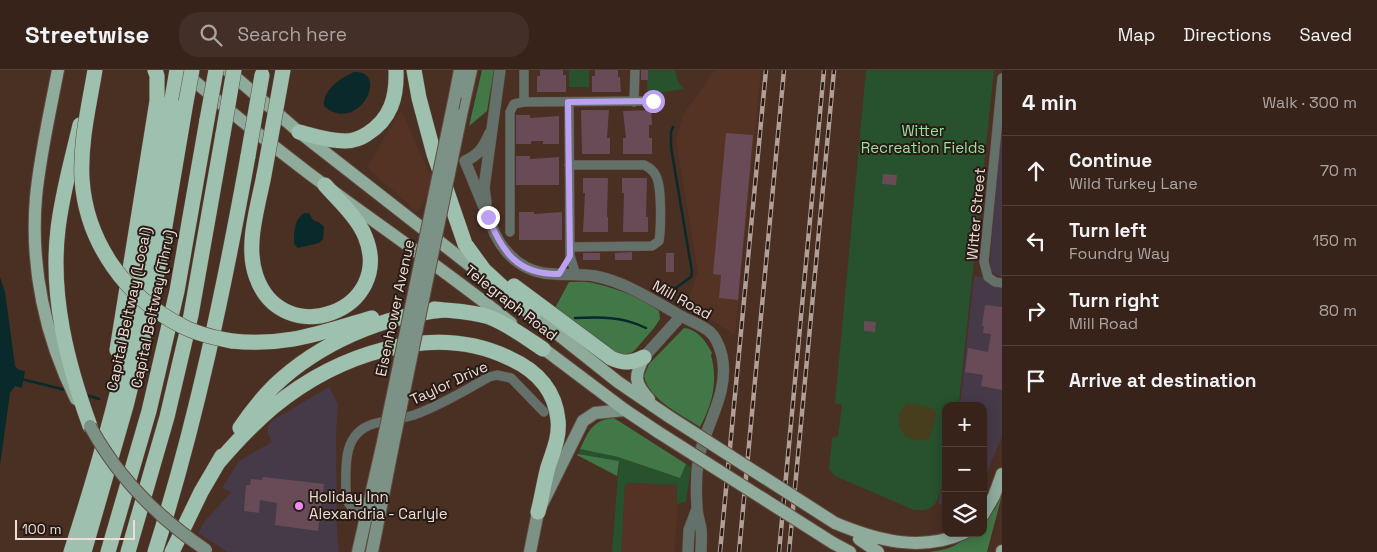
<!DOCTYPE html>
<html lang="en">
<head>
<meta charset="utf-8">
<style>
  :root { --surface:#38231a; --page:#432f27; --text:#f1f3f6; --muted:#aba4a2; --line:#524039 }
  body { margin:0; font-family:"Space Grotesk",sans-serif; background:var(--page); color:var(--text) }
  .controls { position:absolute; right:15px; bottom:15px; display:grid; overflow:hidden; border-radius:10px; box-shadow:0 2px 12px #0003 }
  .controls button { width:45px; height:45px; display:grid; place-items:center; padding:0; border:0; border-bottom:1px solid var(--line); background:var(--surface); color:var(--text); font:25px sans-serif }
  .scale { position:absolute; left:15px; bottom:12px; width:120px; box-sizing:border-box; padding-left:5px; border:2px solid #eedcd5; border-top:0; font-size:14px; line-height:18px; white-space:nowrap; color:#eedcd5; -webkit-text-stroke:4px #271b16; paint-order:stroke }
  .stop { position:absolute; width:15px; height:15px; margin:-11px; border:4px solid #bca0f2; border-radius:50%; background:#fff }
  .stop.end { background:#bca0f2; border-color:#fff; box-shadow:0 1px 5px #0008 }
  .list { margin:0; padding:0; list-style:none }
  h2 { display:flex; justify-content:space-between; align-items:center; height:65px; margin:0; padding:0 20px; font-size:21px }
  h2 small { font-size:16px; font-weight:400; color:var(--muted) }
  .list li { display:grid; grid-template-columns:32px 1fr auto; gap:15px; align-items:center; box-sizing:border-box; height:70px; padding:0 20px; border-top:1px solid var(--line) }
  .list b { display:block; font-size:19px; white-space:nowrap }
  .list p { margin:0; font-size:16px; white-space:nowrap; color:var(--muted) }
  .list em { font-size:16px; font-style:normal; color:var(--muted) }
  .icon { flex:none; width:28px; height:28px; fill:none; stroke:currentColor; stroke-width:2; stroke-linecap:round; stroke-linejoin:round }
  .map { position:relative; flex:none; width:1002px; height:482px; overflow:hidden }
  header { display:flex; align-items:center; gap:30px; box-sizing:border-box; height:70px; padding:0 25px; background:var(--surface); border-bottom:1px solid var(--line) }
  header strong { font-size:24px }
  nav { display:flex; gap:28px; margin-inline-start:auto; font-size:18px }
  .search { width:350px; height:45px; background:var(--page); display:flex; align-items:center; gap:12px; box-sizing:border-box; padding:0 18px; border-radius:20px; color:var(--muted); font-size:19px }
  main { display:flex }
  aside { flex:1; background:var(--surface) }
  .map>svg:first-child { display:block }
</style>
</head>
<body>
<header>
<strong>Streetwise</strong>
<div class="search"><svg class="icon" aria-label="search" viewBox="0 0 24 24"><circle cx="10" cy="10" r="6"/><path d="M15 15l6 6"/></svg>Search here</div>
<nav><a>Map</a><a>Directions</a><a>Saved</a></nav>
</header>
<main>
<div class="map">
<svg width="1002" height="482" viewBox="0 0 1002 482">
  <rect width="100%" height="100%" fill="#4a2f23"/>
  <path fill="#463a49" d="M1002,51V208L989,200Z
    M974,206L1002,210V366L983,412V336H960Z
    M329,317L338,334L336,363L337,461L339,482H228L198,463L205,451L231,422L222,418L239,391L272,372L268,363V356L273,350Z
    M946,399V435L938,434Z"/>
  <path fill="#553324" d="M715,0H761L735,265L687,235L698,202L676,70L684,43Z
    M401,40L427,99L438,110L417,142L367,97Z
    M628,413L677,415V446L674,482H621L625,416Z"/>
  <path fill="#28512d" d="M569,0H589V17H569Z
    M648,0H675L678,12L684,19L651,24L647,20Z
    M866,0H994L959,333L958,336H946C946,356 948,423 933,436C927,441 921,440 914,440L835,406L829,399L832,368L838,366L842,335L835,333Z
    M580,379L618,387L680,408L686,394L691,398L686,432L677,434V415L628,413L625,416L621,482H612L619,391L578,384Z"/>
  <path fill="#427748" d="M482,0H494L487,41L469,56Z
    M569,212C578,212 588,211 597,214C618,219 642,228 659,241L660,249L654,258L635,280L631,283L618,286L554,240Z
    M684,258C697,259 706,271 712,283L711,285C718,311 713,333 700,357C681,344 649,330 644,306L649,294Z
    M614,348L686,394L680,408L618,387L580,379C589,361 592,350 614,348Z
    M578,384L619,391L617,406L577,385Z
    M1002,425L987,482H929C935,481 943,480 949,478C962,473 969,463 983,463V455L995,439Z"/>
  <path fill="#473e1e" d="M907,333L932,338L937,344L929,369C904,377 888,352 907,333Z"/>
  <path fill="#09292b" d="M354,2C391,0 358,66 324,36C323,19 341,8 354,2Z
    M305,143H309L313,150L320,153L324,157L323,169L319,173L298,178L294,174C294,163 294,148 305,143Z
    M0,207L5,222L15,296L19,300L25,301L22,318L15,316L10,323L0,396Z"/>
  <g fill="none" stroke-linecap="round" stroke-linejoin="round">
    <path stroke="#09292b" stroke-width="2.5" d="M669,223L691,207L692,202L671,77V62L673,57
      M575,248C600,247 622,246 646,258
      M21,309L66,320
      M86,325L99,329"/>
  </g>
  <path fill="#694b58" d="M540,0H563V5H566V22H537V6H540Z
    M595,0H618V7H620L621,22H592V6H595Z
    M641,0H648V10H641Z
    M581,40H609L607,68H610V84H582Z
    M651,40L652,55H649V68H652V84H623V68H626L623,41Z
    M516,45H530V48L559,46V74H543V71H531V74H516Z
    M726,63L753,65L738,230L719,228L721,205L713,204Z
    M516,86H530V89L559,87V115H516Z
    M883,104L897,105L896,115L882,114Z
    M583,108H608L607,147H608V162H583L585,123H583Z
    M622,108H647L646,147H648V162H623L624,123H622Z
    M519,142H534V144L562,142V170H519Z
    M632,182V190H615V183Z
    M583,183H600V190H583Z
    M666,183H674V202H666Z
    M985,235L1002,237V320L981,316L983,305L965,302L968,278L988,282L991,264L983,263L984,256H982Z
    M864,251L876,252L875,262L864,261Z
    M263,407L324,414L318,461L275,455L277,433L260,430L259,443L244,441L246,415H250L251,409L262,410Z"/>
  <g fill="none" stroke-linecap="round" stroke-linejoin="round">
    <defs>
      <path id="minor" d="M524,0V32
        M1002,8L984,192L988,207L995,212L1002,213
        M569,32L570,186L576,205
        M634,32L635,0
        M569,95H644C649,97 653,100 656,106C662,117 661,158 659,171L652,176L570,177
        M510,162V42L514,34L524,32L653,31
        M367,442C356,440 348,438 346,426C346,399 341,364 373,354C387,350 401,349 414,345C440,336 466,320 489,307L497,305L511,308L544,342"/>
      <path id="tertiary" d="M490,63C484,77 479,85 465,91L495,164C506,187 527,204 554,204C567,205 582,204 595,206C626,212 654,231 681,246C690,251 702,255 710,262C717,268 720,278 722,286C730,324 704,356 698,392C696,407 696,422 697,437C697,445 700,452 701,459C702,467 701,475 701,482
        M486,133L484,118L500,0
        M644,287L681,246
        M688,482L689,460L697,439"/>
      <path id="secondary" d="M455,26L460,0
        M461,45L471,0
        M358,482L383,372
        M372,482L393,375
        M530,482L538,442L583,351L595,343L625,340"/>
      <path id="primary" d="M58,0C50,42 40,85 36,127C30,197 45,267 76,329
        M227,0L299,62L486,208
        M184,2C224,37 265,70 307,102C375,153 445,200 511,253
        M526,239L618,312L668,346
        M536,273L625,340L658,362
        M644,287C634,306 634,313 649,329
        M983,445L994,426L1002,404
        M835,453C878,471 921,482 964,463
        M859,469L878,482
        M833,473L850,482
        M1002,482V481"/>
      <path id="motorway" d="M414,0L419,28L434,84L465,174L484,200L533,245
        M80,55C72,89 62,124 58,159C50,226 67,293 90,356
        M299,62C314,66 329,71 345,71C353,71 361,68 367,64C391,49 397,27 396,0
        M264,105C258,137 245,175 256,206C282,282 396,241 365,166C357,147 339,131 325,115
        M514,216L611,288C624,294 632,293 644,287
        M434,239C452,241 471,241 489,247C508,254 526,268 543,279
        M232,271C286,277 322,262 372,248
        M117,280L157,31V6L155,0
        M240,358C250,343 261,329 274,316C319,273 382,246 444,240
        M218,393C235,373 253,354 273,337C336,285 432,251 509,288C536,300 555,319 558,350C560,366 553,382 548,397C544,412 542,427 538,442
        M71,482C95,408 117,331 133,255C150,170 162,85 177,0
        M84,482L126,336L153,227L186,32
        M108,482L149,341L177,221L207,50
        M128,482L167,347L191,245L223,64
        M155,482C196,353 224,219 248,86
        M172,482L201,422L222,386"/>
    </defs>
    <use href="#minor" stroke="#644b3f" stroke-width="10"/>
    <use href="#tertiary" stroke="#644b3f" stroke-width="12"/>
    <use href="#secondary" stroke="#644b3f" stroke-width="14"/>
    <use href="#primary" stroke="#644b3f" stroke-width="14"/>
    <use href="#motorway" stroke="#644b3f" stroke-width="16"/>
    <use href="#minor" stroke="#63716a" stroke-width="9"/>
    <use href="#tertiary" stroke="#63716a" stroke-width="11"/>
    <use href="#secondary" stroke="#7c9286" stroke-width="12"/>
    <use href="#primary" stroke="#8eab9c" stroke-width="12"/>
    <use href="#motorway" stroke="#9ec1af" stroke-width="15"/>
    <defs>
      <path id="rail" d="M720,482L766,0
        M739,482L784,0
        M779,482L824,0
        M789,482L834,0"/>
    </defs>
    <use href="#rail" stroke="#b39e95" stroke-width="4.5"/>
    <use href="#rail" stroke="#271b16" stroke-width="2.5" stroke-dasharray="8" stroke-linecap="butt"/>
    <defs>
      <path id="secondary-bridge" d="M90,356C118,408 157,447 206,480
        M383,372L455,26
        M393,375L461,45"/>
      <path id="primary-bridge" d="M668,346L835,453
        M658,362L833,473"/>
      <path id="motorway-bridge" d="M95,0C89,36 80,72 82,109C86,172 126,228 182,256C197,264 215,268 232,271
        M186,32L192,0
        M207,50L216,0
        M223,64L234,0
        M248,86L262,5
        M264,105L283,0"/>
    </defs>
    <use href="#secondary-bridge" stroke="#644b3f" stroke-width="14" stroke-linecap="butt"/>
    <use href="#primary-bridge" stroke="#644b3f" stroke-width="14" stroke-linecap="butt"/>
    <use href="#motorway-bridge" stroke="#644b3f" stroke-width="16" stroke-linecap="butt"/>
    <use href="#secondary-bridge" stroke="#7c9286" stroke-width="12"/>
    <use href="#primary-bridge" stroke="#8eab9c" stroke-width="12"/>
    <use href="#motorway-bridge" stroke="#9ec1af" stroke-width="15"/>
  </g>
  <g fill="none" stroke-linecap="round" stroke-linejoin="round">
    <path stroke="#bca0f2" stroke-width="6" d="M488,147C502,182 518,205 559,204L570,186L568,32L653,31"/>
  </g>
  <circle fill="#f08bf5" stroke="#271b16" stroke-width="2" cx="299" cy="436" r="5"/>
  <g text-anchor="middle" stroke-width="4" stroke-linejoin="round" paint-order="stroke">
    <g font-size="15" fill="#97e49e" stroke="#271b16">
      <text x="923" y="66">Witter<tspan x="923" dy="17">Recreation Fields</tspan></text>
    </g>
    <g font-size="15" fill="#eedcd5" stroke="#271b16">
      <text transform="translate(976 144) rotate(-85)" y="5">Witter Street</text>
      <text transform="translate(682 230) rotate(29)" y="5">Mill Road</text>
      <text transform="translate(511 233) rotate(38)" y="5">Telegraph Road</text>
      <text transform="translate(395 238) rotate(-78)" y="5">Eisenhower Avenue</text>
      <text transform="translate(129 239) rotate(-78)" y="5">Capital Beltway (Local)</text>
      <text transform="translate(153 239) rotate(-78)" y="5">Capital Beltway (Thru)</text>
      <text transform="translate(449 313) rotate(-25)" y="5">Taylor Drive</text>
    </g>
    <g font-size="15" fill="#eedcd5" stroke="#271b16" text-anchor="start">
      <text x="309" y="432">Holiday Inn<tspan x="309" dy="17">Alexandria - Carlyle</tspan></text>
    </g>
  </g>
</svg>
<div class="controls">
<button>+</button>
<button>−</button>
<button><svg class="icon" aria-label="layers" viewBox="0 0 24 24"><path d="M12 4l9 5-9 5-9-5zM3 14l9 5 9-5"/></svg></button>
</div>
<div class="scale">100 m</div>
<div class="stop" style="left:653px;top:31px"></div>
<div class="stop end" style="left:488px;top:147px"></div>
</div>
<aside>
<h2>4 min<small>Walk · 300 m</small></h2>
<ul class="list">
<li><svg class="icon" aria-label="ahead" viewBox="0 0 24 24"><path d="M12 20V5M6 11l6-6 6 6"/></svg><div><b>Continue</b><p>Wild Turkey Lane</p></div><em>70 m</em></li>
<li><svg class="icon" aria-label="left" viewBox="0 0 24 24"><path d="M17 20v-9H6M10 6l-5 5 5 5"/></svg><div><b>Turn left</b><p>Foundry Way</p></div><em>150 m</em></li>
<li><svg class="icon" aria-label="right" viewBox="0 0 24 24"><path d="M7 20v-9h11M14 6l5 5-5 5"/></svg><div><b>Turn right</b><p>Mill Road</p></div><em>80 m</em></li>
<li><svg class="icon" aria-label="arrive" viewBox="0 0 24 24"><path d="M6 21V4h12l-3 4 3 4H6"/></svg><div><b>Arrive at destination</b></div></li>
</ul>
</aside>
</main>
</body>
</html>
